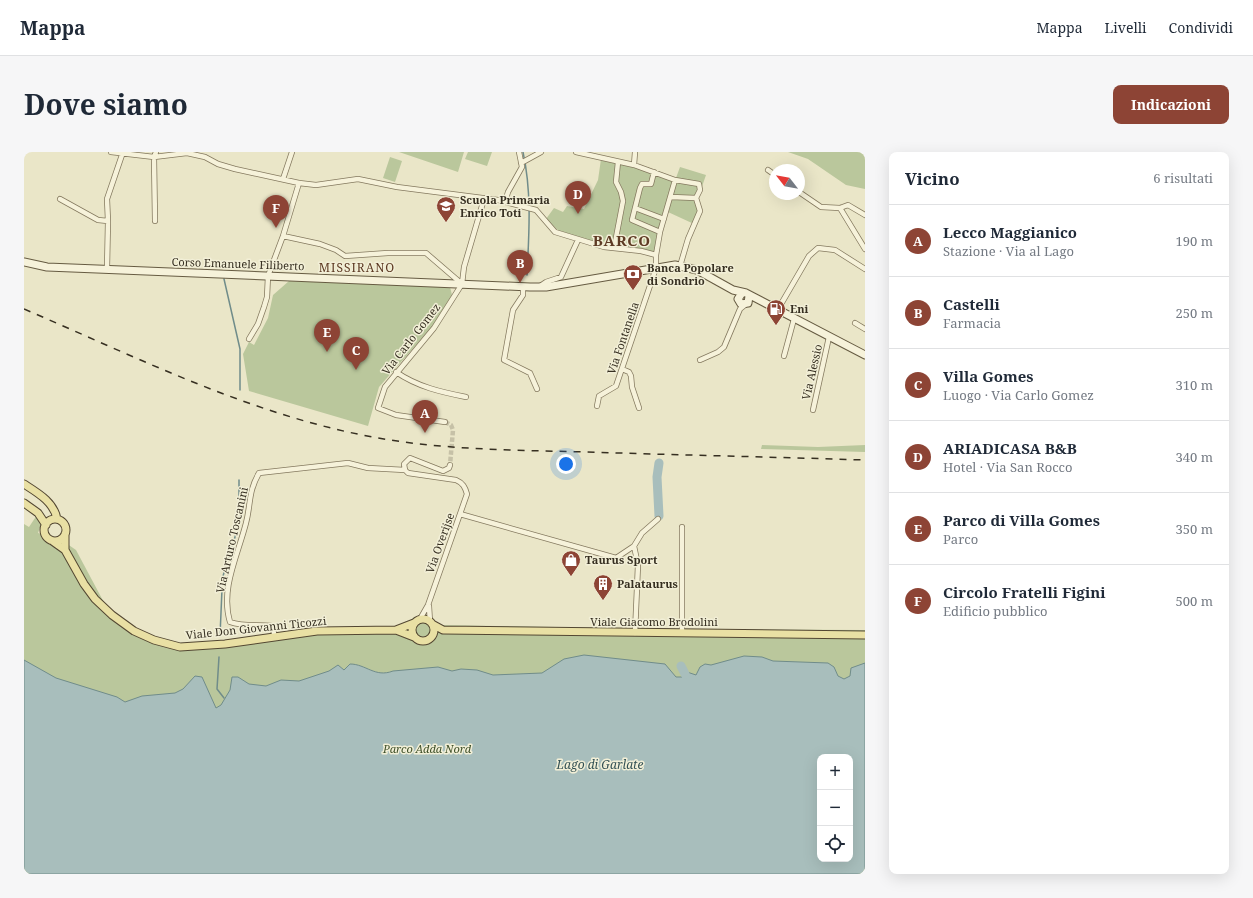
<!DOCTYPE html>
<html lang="it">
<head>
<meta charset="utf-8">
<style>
  :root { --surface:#fff; --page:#f6f6f7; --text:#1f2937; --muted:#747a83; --line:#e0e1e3; --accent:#8d4435 }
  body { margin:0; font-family:"Noto Serif",serif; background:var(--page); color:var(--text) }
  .controls { position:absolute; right:12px; bottom:12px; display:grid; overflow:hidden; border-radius:8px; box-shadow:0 4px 16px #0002 }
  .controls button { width:36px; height:36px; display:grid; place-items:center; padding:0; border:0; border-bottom:1px solid var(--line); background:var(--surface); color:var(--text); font:20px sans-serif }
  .compass { position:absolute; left:745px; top:12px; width:36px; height:36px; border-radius:50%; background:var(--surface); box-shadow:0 4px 16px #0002; rotate:301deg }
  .you { position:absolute; left:542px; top:312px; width:14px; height:14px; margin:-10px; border:3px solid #fff; border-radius:50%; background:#1a73e8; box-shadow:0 0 0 6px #1a73e833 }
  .badge { display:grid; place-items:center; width:26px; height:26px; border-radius:50%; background:var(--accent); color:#fff; font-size:13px; font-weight:700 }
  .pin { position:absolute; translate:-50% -33px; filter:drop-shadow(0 1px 2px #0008) }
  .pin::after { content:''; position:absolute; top:21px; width:14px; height:12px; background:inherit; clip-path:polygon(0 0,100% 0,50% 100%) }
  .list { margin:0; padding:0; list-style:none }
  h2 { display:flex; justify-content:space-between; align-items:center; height:52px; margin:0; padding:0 16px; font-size:17px }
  h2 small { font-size:13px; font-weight:400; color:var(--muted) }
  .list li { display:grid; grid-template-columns:26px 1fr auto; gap:12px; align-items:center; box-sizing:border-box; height:72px; padding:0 16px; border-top:1px solid var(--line) }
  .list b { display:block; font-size:15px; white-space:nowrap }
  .list p { margin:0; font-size:13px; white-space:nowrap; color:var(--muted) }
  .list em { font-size:13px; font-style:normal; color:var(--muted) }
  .icon { flex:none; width:22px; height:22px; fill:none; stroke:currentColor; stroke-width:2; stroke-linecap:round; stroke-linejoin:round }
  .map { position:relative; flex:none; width:841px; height:722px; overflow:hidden; border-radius:8px }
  header { display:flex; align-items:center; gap:24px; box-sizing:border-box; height:56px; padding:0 20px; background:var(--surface); border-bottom:1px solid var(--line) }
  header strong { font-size:19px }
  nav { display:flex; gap:22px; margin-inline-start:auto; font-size:14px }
  .intro { display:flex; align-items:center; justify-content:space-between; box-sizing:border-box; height:96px; padding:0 24px }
  h1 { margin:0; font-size:28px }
  .button { padding:10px 18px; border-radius:8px; background:var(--accent); color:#fff; font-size:14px; font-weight:700 }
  main { display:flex; gap:24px; padding:0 24px }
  aside { flex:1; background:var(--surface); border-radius:8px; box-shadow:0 4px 16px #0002 }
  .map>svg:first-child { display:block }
</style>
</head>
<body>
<header>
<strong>Mappa</strong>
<nav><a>Mappa</a><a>Livelli</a><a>Condividi</a></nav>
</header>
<div class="intro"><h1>Dove siamo</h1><a class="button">Indicazioni</a></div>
<main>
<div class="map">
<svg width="841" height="722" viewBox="0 0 841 722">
  <rect width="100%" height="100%" fill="#eae6c8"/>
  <path fill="#bac79c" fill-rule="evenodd" d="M375,0H440L434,20Z
    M444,0H468L463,14L441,7Z
    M764,0H841V37L822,33L784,7Z
    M366,5L378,9L371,30L359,26Z
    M577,7L623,15L652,26L656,15L682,23L673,49L674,59L670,72L644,60L632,102L542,86L522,67L530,56L539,60L543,54L560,57L574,28Z
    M265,129L426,135L428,143L407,176L355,235L344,274L225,239L219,202L225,190L230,193L244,166L249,143Z
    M738,293L794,295L841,293V300L737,297Z
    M13,363L17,373L14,381L36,387L52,398L84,458L126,485L149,492L226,486L282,476L380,474L390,465L414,473L659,477L841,478V722H0V372L5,375ZM796,605H826V707H796Z"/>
  <path fill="#a8bebc" stroke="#708c8a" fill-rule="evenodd" d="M560,503L641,512L652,525H658L663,520L672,523L676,515L681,512L687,513L720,504L738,505L749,509L804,511L810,515L814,524L820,527L826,524L827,516L841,511V722H0V508L32,526L93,545L101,550L118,544L151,541L159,537L171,524L178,525L192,556L197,553L206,538L208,525H214L225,532L242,534L257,528L275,529L305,519L314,513L320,518L326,512C342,512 351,526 369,519L414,515L428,519L437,517L453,518L469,523L518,521L540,507ZM796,605H826V707H796Z"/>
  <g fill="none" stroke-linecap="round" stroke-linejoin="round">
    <path stroke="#708c8a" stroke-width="1.5" d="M499,0C508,41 505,82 503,123
      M200,127L216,197V238
      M199,424L215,372V328
      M196,484L198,437
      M195,505L193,537L200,546"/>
    <path stroke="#a8bebc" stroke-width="9" d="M635,364L633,325L635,311
      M657,514L661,522"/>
    <path stroke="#c6c1a7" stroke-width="4.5" stroke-dasharray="4.5 2" stroke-linecap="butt" d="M421,270L427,273L429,278L426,313"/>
    <defs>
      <path id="street" d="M87,0L130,5L163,1L181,5L194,12L211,17L275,31L292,33L334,27L373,35L474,48L512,58L531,80L580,95L617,99L632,103V116L592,234L575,244L573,254
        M552,0L610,13L651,28L675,32L676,38L672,46L676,59L664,87L656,114
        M497,11L517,0
        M610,13L611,0
        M744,18L751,23
        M630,20L627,32H618L616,36L608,68L636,80
        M259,27L268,0
        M775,40L797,55L816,56L824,53L841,63
        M647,45L672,46
        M36,47L74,68L84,69
        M481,50L484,40L498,15L495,0
        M611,56L640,67
        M816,56L841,97
        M131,69L130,5L132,0
        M259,84L296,92L312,98L321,104L364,101H402L438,132
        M590,96L599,49L597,40L592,30L594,10
        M632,103L636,80L651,28
        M83,117L84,69L83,47L99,0
        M516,134L522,130L537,125L554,88
        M499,135V143L489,158L480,208L506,221L513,237
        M753,159L785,104L794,96L811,98L841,117
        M831,171L841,177
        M225,187L234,172L240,155L243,145L244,124L259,84L275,31
        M760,204L770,167
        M676,208L694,200L700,195L716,157L721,153
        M598,217L605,220L607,224L608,235L615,256
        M372,220C394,235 417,240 442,245
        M789,258L805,185
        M421,270L372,263L354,256L361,235L410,176L438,132L440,115L460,47
        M436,362L592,406L610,394L618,381L634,367
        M610,394L614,413L611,481
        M405,454L406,470
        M396,467L404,453L443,342C441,335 439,331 432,328L384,321L381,318L380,312L386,306L419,319L425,316L426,313
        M658,481V375
        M251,485L248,474C234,472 220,475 206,470C196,437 214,403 222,371C227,352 224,340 235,321L324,311L344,316L381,318"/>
      <path id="secondary" d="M0,110L23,115L73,117L506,135H522L651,113L673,118L709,138L722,141L841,203
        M718,141L714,147L717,152L724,151L725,144"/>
      <path id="primary" d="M0,332C14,341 30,350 33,367
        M0,351L14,361L22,373
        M20 378a11 11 0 1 1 22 0a11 11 0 1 1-22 0Z
        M27,388L41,398V382
        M41,398L60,432L71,447L88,463L110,479L130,488L156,495L201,492L293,479L372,478L390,471
        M388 478a11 11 0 1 1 22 0a11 11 0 1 1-22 0Z
        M408,472L419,478L841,483
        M372,478L390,485"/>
    </defs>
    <use href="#street" stroke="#84795f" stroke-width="6"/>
    <use href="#secondary" stroke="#665b42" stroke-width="9"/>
    <use href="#primary" stroke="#534732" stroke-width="9"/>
    <use href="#street" stroke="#f6f2da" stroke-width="4.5"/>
    <use href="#secondary" stroke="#f6f2da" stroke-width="7"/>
    <use href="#primary" stroke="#e9e0a4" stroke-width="7"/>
    <path stroke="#362f21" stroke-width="1.5" stroke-dasharray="7 7" stroke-linecap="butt" d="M0,157C110,204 219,259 338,283C412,298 487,298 563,300C655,303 748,305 841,308"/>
  </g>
  <defs>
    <symbol id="school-pin" viewBox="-11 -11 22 30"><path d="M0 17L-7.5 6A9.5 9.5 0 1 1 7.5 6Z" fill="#8d4435" stroke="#f2efd7"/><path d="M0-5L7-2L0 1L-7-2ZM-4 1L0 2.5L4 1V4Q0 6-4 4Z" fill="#fff"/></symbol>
    <symbol id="bank-pin" viewBox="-11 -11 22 30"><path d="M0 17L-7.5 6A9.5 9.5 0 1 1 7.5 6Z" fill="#8d4435" stroke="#f2efd7"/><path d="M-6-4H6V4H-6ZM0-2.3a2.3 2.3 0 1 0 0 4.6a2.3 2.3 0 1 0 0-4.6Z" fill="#fff"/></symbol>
    <symbol id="fuel-pin" viewBox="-11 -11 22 30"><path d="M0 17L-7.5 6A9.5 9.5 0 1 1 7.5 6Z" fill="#8d4435" stroke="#f2efd7"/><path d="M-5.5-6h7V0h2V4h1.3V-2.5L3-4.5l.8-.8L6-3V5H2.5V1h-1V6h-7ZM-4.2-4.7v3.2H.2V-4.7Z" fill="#fff"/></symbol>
    <symbol id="shop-pin" viewBox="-11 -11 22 30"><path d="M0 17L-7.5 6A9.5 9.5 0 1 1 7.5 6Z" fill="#8d4435" stroke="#f2efd7"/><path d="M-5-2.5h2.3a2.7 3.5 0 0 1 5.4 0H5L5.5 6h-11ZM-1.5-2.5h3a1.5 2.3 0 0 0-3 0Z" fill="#fff"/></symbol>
    <symbol id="building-pin" viewBox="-11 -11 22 30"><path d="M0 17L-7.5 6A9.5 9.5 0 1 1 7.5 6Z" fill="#8d4435" stroke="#f2efd7"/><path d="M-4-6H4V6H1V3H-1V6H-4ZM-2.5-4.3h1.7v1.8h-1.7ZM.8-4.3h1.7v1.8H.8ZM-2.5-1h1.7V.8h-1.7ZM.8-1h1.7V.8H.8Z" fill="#fff"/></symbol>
  </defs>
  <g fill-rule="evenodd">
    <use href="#school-pin" x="411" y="43" width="22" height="30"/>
    <use href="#bank-pin" x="598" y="111" width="22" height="30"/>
    <use href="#fuel-pin" x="741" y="146" width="22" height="30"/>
    <use href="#shop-pin" x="536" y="397" width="22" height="30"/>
    <use href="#building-pin" x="568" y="421" width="22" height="30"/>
  </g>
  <g text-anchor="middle" stroke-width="3" stroke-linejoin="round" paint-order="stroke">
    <g font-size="11" font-weight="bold" fill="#362f21" stroke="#f2efd7" text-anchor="start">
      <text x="436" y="52">Scuola Primaria<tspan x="436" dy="13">Enrico Toti</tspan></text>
      <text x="623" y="120">Banca Popolare<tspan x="623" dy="13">di Sondrio</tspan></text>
      <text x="766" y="161">Eni</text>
      <text x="561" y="412">Taurus Sport</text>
      <text x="593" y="436">Palataurus</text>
    </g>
    <g font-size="11" fill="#362f21" stroke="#f2efd7">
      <text transform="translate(214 112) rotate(2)" y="4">Corso Emanuele Filiberto</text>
      <text transform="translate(599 186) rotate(-71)" y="4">Via Fontanella</text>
      <text transform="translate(387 187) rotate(-52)" y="4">Via Carlo Gomez</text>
      <text transform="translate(788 220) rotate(-77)" y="4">Via Alessio</text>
      <text transform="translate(208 388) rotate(-77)" y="4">Via Arturo Toscanini</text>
      <text transform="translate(416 391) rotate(-70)" y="4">Via Overijse</text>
      <text x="630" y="474">Viale Giacomo Brodolini</text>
      <text transform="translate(232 476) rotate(-6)" y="4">Viale Don Giovanni Ticozzi</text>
    </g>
    <g font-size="11" font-style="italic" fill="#3f5029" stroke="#f2efd7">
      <text x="403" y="601">Parco Adda Nord</text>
    </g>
    <g font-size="12" letter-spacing="1" fill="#5e3b24" stroke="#f2efd7">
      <text x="333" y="120">MISSIRANO</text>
    </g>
    <g font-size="12" font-style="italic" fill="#325054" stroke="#f2efd7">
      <text x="576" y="617">Lago di Garlate</text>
    </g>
    <g font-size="15" font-weight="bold" letter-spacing="1" fill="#5e3b24" stroke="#f2efd7">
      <text x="598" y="94">BARCO</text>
    </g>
  </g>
</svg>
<div class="controls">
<button>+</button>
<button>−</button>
<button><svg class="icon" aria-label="locate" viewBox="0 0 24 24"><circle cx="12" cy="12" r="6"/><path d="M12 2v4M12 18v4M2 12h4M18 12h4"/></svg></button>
</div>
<svg class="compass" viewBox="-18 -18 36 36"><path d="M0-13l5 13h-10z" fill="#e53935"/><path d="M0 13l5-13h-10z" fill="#747a83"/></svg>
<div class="you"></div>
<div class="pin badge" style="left:401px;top:281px">A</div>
<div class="pin badge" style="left:496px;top:131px">B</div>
<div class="pin badge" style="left:332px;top:218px">C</div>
<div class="pin badge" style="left:554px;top:62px">D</div>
<div class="pin badge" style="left:303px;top:200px">E</div>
<div class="pin badge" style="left:252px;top:76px">F</div>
</div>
<aside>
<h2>Vicino<small>6 risultati</small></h2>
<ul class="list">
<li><span class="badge">A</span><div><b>Lecco Maggianico</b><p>Stazione · Via al Lago</p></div><em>190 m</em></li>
<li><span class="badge">B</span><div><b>Castelli</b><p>Farmacia</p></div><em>250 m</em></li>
<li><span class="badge">C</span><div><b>Villa Gomes</b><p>Luogo · Via Carlo Gomez</p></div><em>310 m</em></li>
<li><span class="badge">D</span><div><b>ARIADICASA B&amp;B</b><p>Hotel · Via San Rocco</p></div><em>340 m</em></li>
<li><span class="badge">E</span><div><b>Parco di Villa Gomes</b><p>Parco</p></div><em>350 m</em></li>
<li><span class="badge">F</span><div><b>Circolo Fratelli Figini</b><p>Edificio pubblico</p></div><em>500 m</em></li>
</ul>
</aside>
</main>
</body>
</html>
